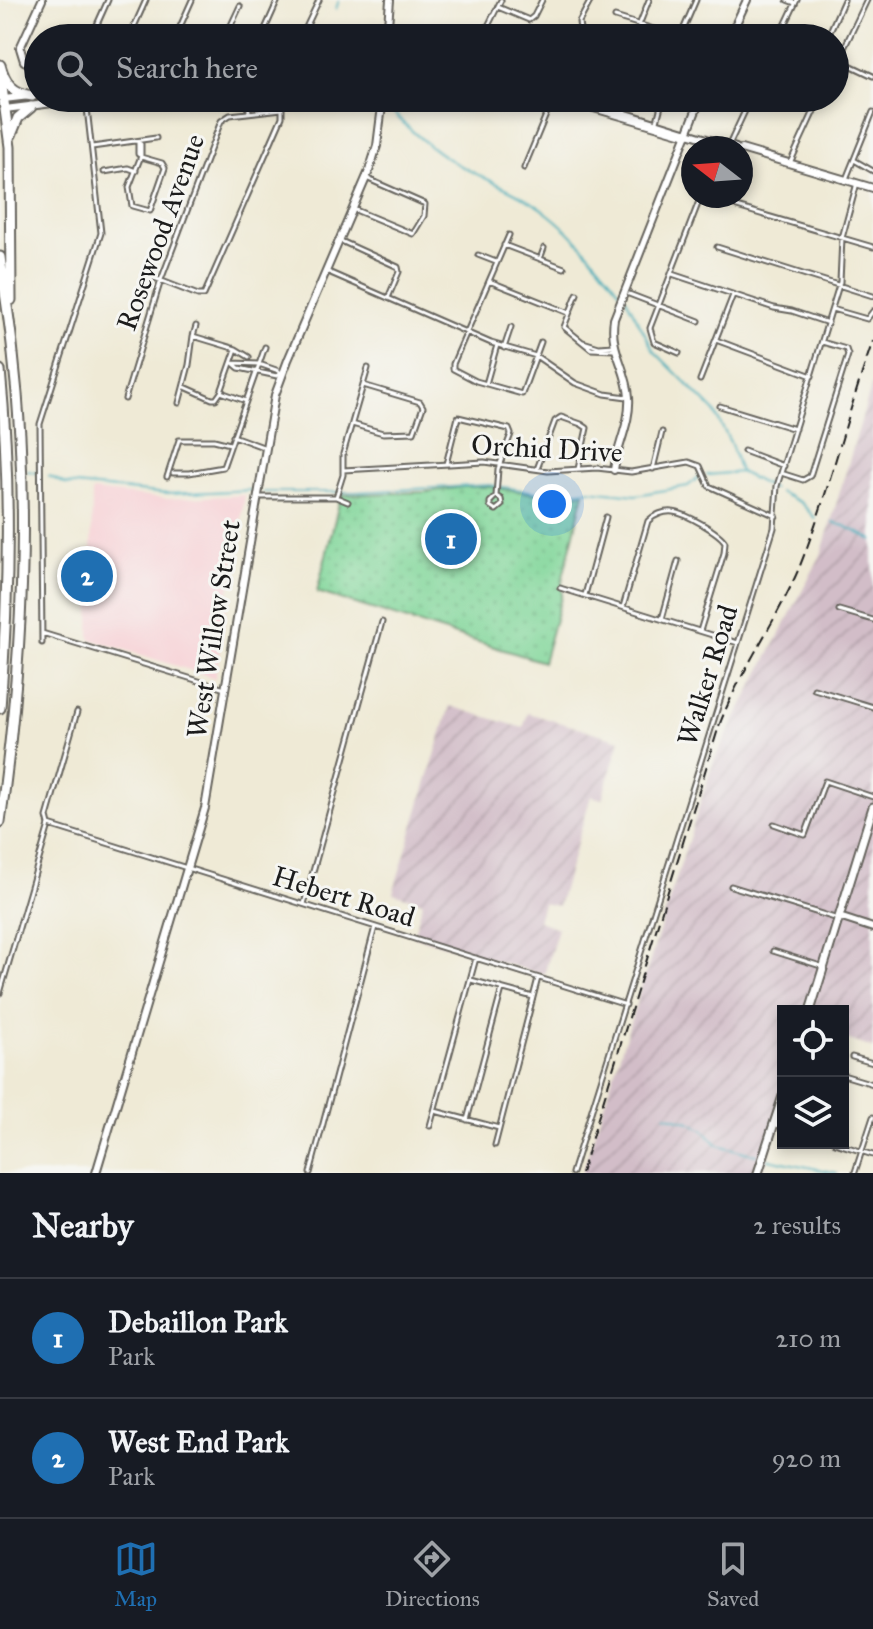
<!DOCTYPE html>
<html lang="en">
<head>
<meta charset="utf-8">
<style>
  :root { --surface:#171b24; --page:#242831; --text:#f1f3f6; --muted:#9ea1a6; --line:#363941; --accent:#1f6fb2 }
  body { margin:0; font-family:"IM FELL Great Primer",serif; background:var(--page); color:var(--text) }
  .controls { position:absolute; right:24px; bottom:24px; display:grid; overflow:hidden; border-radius:0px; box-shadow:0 4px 12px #0003 }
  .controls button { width:72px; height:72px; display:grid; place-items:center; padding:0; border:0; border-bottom:2px solid var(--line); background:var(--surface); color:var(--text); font:40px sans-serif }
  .compass { position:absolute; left:681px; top:136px; width:72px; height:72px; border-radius:50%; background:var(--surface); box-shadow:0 4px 12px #0003; rotate:287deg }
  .you { position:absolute; left:552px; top:504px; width:28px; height:28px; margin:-20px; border:6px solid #fff; border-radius:50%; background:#1a73e8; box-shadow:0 0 0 12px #1a73e833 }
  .badge { display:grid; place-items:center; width:52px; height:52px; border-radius:50%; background:var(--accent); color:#fff; font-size:26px; font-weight:700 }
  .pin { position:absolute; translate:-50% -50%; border:4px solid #fff; box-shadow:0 2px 8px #0006 }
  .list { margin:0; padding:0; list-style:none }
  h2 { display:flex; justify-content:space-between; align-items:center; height:104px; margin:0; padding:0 32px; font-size:34px }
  h2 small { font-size:26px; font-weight:400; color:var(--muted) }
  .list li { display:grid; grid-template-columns:52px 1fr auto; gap:24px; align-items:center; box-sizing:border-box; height:120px; padding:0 32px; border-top:2px solid var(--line) }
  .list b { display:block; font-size:30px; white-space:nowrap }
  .list p { margin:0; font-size:26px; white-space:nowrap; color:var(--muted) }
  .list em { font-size:26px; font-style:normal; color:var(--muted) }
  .icon { flex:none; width:44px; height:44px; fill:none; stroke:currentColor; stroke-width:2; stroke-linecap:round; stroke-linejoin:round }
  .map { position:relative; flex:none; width:873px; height:1173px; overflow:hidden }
  .search { position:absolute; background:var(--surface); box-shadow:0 4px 12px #0003; left:24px; right:24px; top:24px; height:88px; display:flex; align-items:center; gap:20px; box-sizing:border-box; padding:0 28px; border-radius:44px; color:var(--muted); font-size:30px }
  .sheet { height:344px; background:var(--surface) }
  nav { display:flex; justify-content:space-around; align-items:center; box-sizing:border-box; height:112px; border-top:2px solid var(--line); background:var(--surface); font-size:22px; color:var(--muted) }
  nav a { display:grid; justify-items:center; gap:4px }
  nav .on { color:var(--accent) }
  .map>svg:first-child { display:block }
</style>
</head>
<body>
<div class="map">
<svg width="873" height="1173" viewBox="0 0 873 1173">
  <defs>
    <pattern id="industrial-furrows" width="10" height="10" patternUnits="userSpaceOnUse" patternTransform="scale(2)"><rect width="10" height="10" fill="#d2bdc8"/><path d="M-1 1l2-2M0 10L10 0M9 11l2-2" fill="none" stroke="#b4a2ab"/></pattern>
    <pattern id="park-dots" width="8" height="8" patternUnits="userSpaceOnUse" patternTransform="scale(2)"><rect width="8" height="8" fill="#80d699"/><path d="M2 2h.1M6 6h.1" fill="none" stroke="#6eb783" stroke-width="1.8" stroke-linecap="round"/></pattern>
  </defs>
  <rect width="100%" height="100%" fill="#f6f6f2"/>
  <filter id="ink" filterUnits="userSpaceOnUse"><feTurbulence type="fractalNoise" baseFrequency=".0125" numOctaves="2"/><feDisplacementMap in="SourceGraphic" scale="16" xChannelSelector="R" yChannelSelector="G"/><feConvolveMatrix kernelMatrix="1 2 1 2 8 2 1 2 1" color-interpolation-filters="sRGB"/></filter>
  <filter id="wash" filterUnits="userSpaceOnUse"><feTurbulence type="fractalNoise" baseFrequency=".006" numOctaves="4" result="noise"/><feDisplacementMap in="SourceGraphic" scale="32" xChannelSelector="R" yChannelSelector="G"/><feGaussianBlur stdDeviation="1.8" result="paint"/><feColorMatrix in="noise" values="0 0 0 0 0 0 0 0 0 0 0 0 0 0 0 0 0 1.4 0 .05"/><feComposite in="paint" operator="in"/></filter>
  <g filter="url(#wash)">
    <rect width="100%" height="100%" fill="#efead6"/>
    <path fill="#f7cfd4" d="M92,491L168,499L245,495L215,678L90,639Z"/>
    <path fill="url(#industrial-furrows)" d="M873,381V1048L843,1038V1011H783V1108L762,1173H582L714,760L821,555Z
      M450,706L523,728L528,713L620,740L602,799L591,796L558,906L543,903L538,921L558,928L544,975L413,936L423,902L393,893Z"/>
    <path fill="url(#park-dots)" stroke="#4e795a" stroke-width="2" d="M463,487H491L549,496L584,493L562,581V594L543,662L317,592L341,495L424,492Z"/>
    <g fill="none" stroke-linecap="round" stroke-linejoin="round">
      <path stroke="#3cabb9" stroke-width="2" d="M336,9L339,0
        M393,112C406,127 433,150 450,160C476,176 507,186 533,203C567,225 595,259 620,291
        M626,298L654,351L714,411L731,444L740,472L773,489
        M0,466H1
        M28,471L37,473
        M707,475L740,472
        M49,476L65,484L168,494L252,490
        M264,492H356L489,485L550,494L589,490L636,495L688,486L700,476
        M779,492L801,503L815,518
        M833,523L845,526L873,540
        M665,1115L690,1122L705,1131L718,1145L756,1155
        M769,1159L837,1173"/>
    </g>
  </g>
  <g filter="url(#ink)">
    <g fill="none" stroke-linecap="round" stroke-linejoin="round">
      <defs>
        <path id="street" d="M787,0L795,3
          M498,7L529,20L534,16L542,0
          M615,17L683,38
          M680,37L696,0
          M91,38L108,0
          M129,38L146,0
          M175,38L192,0
          M225,38L240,6
          M261,38L278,0
          M301,38L319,0
          M482,38L501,0
          M581,38L579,22L591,0
          M634,38L649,0
          M779,38L797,0
          M827,38L844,0
          M835,58L873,76
          M835,67L867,0
          M248,98L249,112
          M613,109L616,98
          M657,121L663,98
          M138,141V154L141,156V144L139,143
          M729,145L751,98
          M92,147L156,138
          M141,156L129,187L132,206L150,211L165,168L162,163L141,157
          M854,160L873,171
          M790,163L820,98
          M524,168L553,98
          M104,172L128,168L136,171
          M846,179L873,112
          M737,207L873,247
          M353,209L413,234L424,216L425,204L366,178
          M509,235L453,364V369L476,381L522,394L541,342
          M341,241L398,267L399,272L388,298
          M504,245L564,268
          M717,247L873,296
          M478,255L496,262
          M540,259L544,248
          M326,271L491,343L536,356L575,383L605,394L627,397
          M672,274L774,308L792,311L828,323
          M489,281L569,313
          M577,294L564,327L591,349L614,350
          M629,294L699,321
          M832,309L867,319L873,311
          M196,326L193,336L236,349L221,392L246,401
          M716,340L812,376
          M583,342L599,347L614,346
          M504,348L511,327
          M236,349L249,357
          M679,353L654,342L650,328L701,196
          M280,374L277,376L239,368L233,363L259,364L279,371L281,374
          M700,380L733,295
          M486,384L497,345
          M185,387L212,399H216L221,392
          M125,399L157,293L161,280L221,121L230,115L282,109V117L204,295H198L144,274
          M179,403L189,365L193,336
          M720,406L795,429
          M352,424L383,433L414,432L423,407L420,402L363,385
          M233,436L263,447
          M744,451L784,466
          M446,464L458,417L509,429L511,434L498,469L496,496L490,502V506L496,510L502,505L501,499L496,496
          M537,469L555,421L561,417L581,424L587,428L578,469
          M653,469L662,432
          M343,470L484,462L548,471L597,468L631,472L689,462L700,466L709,486L776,516
          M173,473H189L223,467L265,347
          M781,473L803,480L810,476L848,355L846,349L822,342
          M167,477L179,440H214L230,444
          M258,497H336L348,502
          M336,497L343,475V454L368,368
          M560,588L738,643
          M585,595L606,517
          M623,607L648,521C654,515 664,511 673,512C685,513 719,532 725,542L724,553L700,631
          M839,610L873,620
          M662,619L678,561
          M42,633L225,689
          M42,643L40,424L101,233L86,99
          M814,689L873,707
          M774,824L805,835L825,781L873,797
          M49,825L626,1005
          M731,886L838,919
          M304,904L382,622
          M773,951L824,967
          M471,980L533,997
          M0,993L49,825L47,817L77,712
          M852,1057L873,1063
          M843,1075L873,1084
          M435,1111L499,1128
          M467,1120L502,989
          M774,1124L783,1127
          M430,1126L476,958
          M835,1143L873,1155
          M495,1145L538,978
          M855,1172L873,1117
          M310,1173L375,927
          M572,1173L774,528L777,486L840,282L842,238L857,183"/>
        <path id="secondary" d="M387,38L390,0
          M729,38L747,0
          M38,68L24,61L20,48L42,0
          M559,98L687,135
          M575,98L736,148
          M4,99L38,95
          M46,101L59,98
          M5,109L93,98
          M741,149L873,188
          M614,470C617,446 631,422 629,397C627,368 609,350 614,319L701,98
          M839,917L873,928
          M96,1173L205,808L275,395L288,360L369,171L377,146L383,98"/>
        <path id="primary" d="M810,1011L873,807
          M758,1173L783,1096"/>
        <path id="highway" d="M0,65C5,84 13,93 32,96
          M0,72L10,147L11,300
          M11,135L18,118L31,107
          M0,257C4,289 10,321 13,354C31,509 22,668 0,822
          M0,370C11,483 9,595 0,708"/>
      </defs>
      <use href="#street" stroke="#66645d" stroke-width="7"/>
      <use href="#secondary" stroke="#66645d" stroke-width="10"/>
      <use href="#primary" stroke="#66645d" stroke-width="11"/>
      <use href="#highway" stroke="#66645d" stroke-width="13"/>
      <use href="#street" stroke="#fff" stroke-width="3"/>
      <use href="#secondary" stroke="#fff" stroke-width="6"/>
      <use href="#primary" stroke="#fff" stroke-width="7"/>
      <use href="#highway" stroke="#fff" stroke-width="9"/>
      <path stroke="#1c1c1c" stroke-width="2" stroke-dasharray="12 6" stroke-linecap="butt" d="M581,1173L719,726C740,670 776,623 799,568C829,494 846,416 873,341"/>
    </g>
  </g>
  <g text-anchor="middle" stroke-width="6" stroke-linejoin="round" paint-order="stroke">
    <g font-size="28" fill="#1c1c1c" stroke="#f6f6f2">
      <text transform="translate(160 232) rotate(-70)" y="10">Rosewood Avenue</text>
      <text transform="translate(547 448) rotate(3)" y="10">Orchid Drive</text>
      <text transform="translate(213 629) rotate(-81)" y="10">West Willow Street</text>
      <text transform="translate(707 675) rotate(-73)" y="10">Walker Road</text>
      <text transform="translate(344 896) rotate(17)" y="10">Hebert Road</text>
    </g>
  </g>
</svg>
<div class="controls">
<button><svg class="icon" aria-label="locate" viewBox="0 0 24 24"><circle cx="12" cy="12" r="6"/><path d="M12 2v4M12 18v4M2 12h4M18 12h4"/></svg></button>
<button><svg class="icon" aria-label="layers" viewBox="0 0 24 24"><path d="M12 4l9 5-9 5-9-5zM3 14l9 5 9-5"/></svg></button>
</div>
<svg class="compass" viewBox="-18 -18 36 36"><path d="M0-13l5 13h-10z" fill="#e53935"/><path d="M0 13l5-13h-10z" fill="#9ea1a6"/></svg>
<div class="you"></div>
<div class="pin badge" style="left:451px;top:539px">1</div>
<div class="pin badge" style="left:87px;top:576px">2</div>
<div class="search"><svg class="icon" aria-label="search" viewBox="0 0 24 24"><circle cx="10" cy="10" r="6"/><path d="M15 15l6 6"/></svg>Search here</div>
</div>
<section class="sheet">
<h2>Nearby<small>2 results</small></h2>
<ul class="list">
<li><span class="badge">1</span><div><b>Debaillon Park</b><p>Park</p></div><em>210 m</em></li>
<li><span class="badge">2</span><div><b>West End Park</b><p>Park</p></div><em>920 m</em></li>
</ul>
</section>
<nav>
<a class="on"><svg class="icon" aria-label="map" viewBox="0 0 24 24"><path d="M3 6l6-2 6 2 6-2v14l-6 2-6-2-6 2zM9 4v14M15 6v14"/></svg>Map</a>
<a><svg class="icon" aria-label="directions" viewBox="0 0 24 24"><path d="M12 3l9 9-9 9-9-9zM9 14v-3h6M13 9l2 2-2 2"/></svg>Directions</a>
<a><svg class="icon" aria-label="saved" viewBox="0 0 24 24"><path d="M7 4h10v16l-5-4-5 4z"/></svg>Saved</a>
</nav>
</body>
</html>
